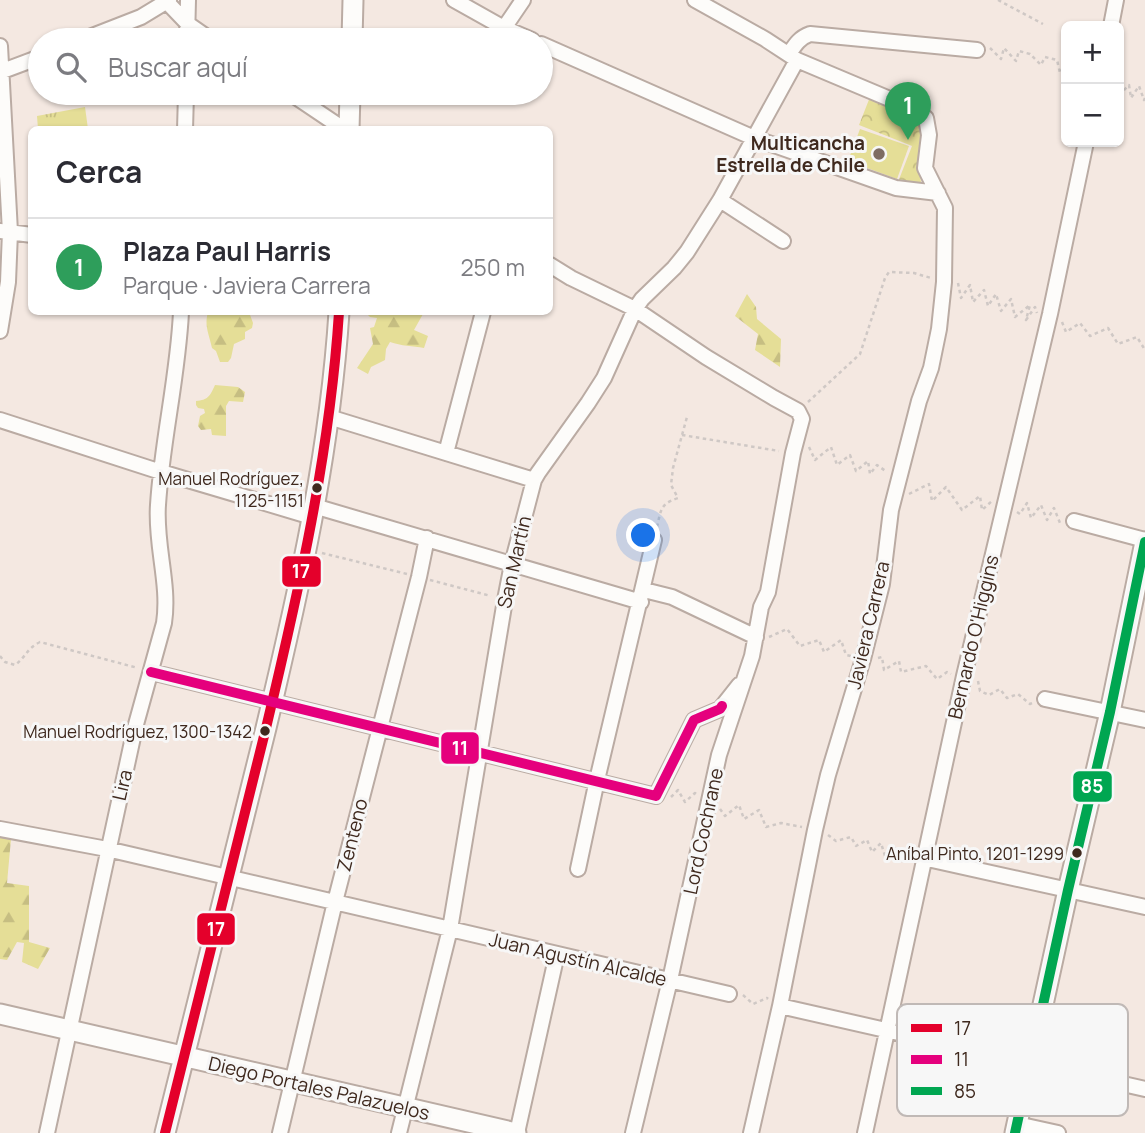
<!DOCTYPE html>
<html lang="es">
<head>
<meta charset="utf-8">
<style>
  :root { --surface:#fff; --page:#f2f2f3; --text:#2b2b33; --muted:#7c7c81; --line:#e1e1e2; --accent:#0f766e }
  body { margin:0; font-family:Manrope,sans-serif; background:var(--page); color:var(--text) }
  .controls { position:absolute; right:21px; top:21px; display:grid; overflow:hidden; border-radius:10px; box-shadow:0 2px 5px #0004 }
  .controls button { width:63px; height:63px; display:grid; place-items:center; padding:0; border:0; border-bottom:2px solid var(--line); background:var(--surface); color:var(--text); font:35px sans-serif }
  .you { position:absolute; left:644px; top:536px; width:24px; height:24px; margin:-18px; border:5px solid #fff; border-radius:50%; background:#1a73e8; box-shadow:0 0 0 10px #1a73e833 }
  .badge { display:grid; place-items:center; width:46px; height:46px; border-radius:50%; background:var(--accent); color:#fff; font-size:23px; font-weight:700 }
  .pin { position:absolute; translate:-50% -58px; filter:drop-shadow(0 2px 4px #0008) }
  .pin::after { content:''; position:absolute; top:37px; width:24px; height:21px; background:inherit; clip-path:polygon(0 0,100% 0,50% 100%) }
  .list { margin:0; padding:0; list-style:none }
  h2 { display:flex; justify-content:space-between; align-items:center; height:91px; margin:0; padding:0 28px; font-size:30px }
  h2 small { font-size:23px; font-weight:400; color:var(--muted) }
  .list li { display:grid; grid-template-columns:46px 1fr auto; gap:21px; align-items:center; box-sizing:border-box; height:98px; padding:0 28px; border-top:2px solid var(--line) }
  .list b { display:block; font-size:26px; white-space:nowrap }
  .list p { margin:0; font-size:23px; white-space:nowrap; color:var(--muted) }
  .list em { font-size:23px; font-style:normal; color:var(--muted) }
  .icon { flex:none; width:38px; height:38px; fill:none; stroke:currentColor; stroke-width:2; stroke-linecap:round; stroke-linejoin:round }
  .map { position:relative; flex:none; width:1145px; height:1133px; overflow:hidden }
  .search { position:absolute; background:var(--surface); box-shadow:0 2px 5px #0004; left:28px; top:28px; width:525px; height:77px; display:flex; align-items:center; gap:18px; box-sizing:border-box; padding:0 24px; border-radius:38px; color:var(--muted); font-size:26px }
  .panel { position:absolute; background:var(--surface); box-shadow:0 2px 5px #0004; left:28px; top:126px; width:525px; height:189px; border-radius:10px }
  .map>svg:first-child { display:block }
</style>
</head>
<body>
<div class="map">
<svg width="1145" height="1133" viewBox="0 0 1145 1133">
  <defs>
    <pattern id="grass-tufts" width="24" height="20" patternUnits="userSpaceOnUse" patternTransform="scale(1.75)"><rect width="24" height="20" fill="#e5de97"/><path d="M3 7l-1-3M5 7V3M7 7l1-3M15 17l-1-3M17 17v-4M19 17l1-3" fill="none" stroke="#c6be82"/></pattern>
    <pattern id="forest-firs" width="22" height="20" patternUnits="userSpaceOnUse" patternTransform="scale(1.75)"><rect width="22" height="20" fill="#e5de97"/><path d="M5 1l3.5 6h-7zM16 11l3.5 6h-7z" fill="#c6be82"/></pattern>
    <pattern id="park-crowns" width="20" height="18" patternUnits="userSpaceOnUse" patternTransform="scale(1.75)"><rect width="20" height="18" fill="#e5de97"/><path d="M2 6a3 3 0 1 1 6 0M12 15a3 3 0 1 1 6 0" fill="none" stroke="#c6be82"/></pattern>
  </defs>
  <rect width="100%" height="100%" fill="#f4e8e1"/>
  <path fill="url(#grass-tufts)" d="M85,107L88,129H38L37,116Z"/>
  <path fill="url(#forest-firs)" d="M747,294L756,307L757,319L781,339L780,367L755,350L758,334L735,316Z
    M208,312H249L253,323L252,328L245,332V339L234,344L231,358L228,362H220L216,351L212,348C209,334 204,326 208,312Z
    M365,312H415L423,314L414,330L428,336L424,348C413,346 401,346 390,342L386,349L385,360L371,367L368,374L357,368L373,344L370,328L374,327L377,318L370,317Z
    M215,385L238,387L245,392L243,402L229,401L226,406V436L212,435L211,429L201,430L198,426L200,416L205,413L204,409L198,408L196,405V401C208,400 210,396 215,385Z
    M0,836L11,839L7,883L29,886V942L50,948L38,969L22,962L24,943L17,942L7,960L0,959Z"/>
  <path fill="url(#park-crowns)" d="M870,97L911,114L918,121L921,130L917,165L922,186L898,182L912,146L859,125Z"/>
  <path fill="#e5de97" d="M860,129L909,146L897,179L848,161Z"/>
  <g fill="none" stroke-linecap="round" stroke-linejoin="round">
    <defs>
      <path id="street" d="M165,0L188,24L211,40
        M454,0L504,28L532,40
        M695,0L765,39L797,60L911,108L926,118L929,135L925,168L945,208L944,282L939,329L931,368L919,401L891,510L882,584L863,659L828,775L815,830L780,1006L751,1133
        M1111,26L1116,0
        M504,28L523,0
        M82,40L141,17L169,0
        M187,40L188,0
        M541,44L754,138L896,188L938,193
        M0,46L10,232L8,282L0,331
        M789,54C795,45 799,38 810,34L977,50
        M0,72L40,57
        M290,93L345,130
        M185,130L186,93
        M720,200L783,241
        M0,231L32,235
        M550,265L571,278L635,309L706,357L774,398L798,411L802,419L793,453L768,592L761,607L752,656L719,755L670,980L633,1133
        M329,417L534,480
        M0,420L161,472L312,517
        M446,453L483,312
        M314,506L641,602
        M1074,521L1145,540
        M644,590L672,597L756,637
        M151,672L656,796L694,720L720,709L739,685
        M1045,699L1145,720
        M0,829L107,849L729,994
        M923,858L1145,907
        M578,869L597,780L654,540
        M780,1006L1145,1089
        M1017,1124L1058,1133
        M47,1133L135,728L164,623C170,584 155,545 158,505C162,440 178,377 181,312
        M280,1133L335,902L419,577L427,538
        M399,1133L450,929L505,600L512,564L534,480L538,473L588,403L604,378L635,309L642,299L674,268L687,252L720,200L797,60
        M517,1133L557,954
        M865,1133L964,676L1050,314L1086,142"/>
      <path id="secondary" d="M352,40L353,0
        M349,130L350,93
        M0,1014L516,1133
        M165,1133C198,998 233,863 266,728C299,590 330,453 339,312
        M1015,1133L1068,890L1110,712L1145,542"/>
    </defs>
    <use href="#street" stroke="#baaba3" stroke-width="18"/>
    <use href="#secondary" stroke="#baaba3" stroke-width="23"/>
    <path stroke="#cfc8c5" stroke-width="2.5" stroke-dasharray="3.5 3.5" stroke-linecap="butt" d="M998,0L1043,24
      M990,48L1001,59L1004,48L1016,61L1019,51L1030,54L1041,65L1045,57L1057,60L1060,73L1066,63V66
      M1119,95L1129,85L1131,98L1139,86L1144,100L1145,98
      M958,283L961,298L970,285L973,302L984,290L988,306L996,294L1001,311L1011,299L1015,317L1030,305L1026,320L1035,307L1037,313
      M1062,322L1066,332L1080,323L1090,336L1108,328L1118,344L1137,337L1145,350
      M808,402L860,354L885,278L889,272L914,273L931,278
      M682,435L779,451
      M809,447L815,460L831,447L837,465L850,455L856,471L868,461L870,474L877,465L887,472
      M909,494L929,484L932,501L946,487L962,510L980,496L982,510L993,500
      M1017,512L1020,514L1027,503L1031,518L1041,505L1047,520L1054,508L1060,523L1061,522
      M657,527C661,510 660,504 678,498L671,485L673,468L687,417
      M322,553L407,574
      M430,580L491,596
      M769,637L787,629L800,646L819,640L824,652L841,640L846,655L851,656
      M0,656L5,662L15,665C27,656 26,649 40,642L138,668
      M878,658L882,657L884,670L899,661L901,672L926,666L937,679L947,672L951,674
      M978,681L980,691L989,695L1000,689L1007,698L1018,694L1030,704L1035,702
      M671,797L678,790L685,802L695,793L698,795
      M720,809L725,816L739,805L744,819L759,810L766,827L781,823L802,827
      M828,835L836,841L851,837L856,846L867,840L872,852L881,843L885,856L897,846L902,861L911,853
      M743,995L753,1004L767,998L768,999"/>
    <use href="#street" stroke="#fdfcfa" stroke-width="14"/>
    <use href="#secondary" stroke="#fdfcfa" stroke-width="19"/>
    <defs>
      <path id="bus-1" d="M165,1133C198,998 233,863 266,728C299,590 330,453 339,312"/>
      <path id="bus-2" d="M151,672L656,796L694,720L720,709L722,706"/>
      <path id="bus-3" d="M1015,1133L1068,890L1110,712L1145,542"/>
    </defs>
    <use href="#bus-1" stroke="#f7f7f7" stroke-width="16"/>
    <use href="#bus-2" stroke="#f7f7f7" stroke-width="16"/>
    <use href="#bus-3" stroke="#f7f7f7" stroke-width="16"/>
    <use href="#bus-1" stroke="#e4002b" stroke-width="10"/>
    <use href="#bus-2" stroke="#e5007d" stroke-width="10"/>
    <use href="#bus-3" stroke="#00a651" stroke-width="10"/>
  </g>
  <circle fill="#7e6c62" stroke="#f7f7f7" stroke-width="2.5" cx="879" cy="154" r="7"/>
  <g fill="#3f291e" stroke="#f7f7f7" stroke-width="2.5">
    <circle cx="317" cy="488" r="6"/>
    <circle cx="265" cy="731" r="6"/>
    <circle cx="1077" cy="853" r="6"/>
  </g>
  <g text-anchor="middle" stroke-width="6" stroke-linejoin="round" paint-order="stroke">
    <g font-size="17" fill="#3f291e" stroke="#f7f7f7" text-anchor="end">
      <text x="304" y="485">Manuel Rodríguez,<tspan x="304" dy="22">1125-1151</tspan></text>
      <text x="252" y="738">Manuel Rodríguez, 1300-1342</text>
      <text x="1064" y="860">Aníbal Pinto, 1201-1299</text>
    </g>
    <g font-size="19" font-weight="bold" fill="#3f291e" stroke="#f7f7f7" text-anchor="end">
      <text x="865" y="150">Multicancha<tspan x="865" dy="22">Estrella de Chile</tspan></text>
    </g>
    <g font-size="19" fill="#3f291e" stroke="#f7f7f7">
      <text transform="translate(514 562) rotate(-77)" y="7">San Martín</text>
      <text transform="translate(868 625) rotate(-77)" y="7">Javiera Carrera</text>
      <text transform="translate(973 637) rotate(-77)" y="7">Bernardo O'Higgins</text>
      <text transform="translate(122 785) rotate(-77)" y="7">Lira</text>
      <text transform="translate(703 831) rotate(-78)" y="7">Lord Cochrane</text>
      <text transform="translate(352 835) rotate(-76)" y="7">Zenteno</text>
      <text transform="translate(578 959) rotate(13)" y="7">Juan Agustín Alcalde</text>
      <text transform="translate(319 1088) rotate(13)" y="7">Diego Portales Palazuelos</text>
    </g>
  </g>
  <rect x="897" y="1004" width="231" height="112" rx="10" fill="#f7f7f7" stroke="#c0b9b6" stroke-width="2"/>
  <rect x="911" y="1024" width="31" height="8" fill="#e4002b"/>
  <rect x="911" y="1055" width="31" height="9" fill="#e5007d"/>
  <rect x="911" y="1087" width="31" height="8" fill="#00a651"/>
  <g font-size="19" fill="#3f291e">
    <text x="954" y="1035">17</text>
    <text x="954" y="1066">11</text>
    <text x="954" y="1098">85</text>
  </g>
  <g stroke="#f7f7f7" stroke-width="2.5">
    <rect x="281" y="555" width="41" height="33" rx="7" fill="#e4002b"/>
    <rect x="440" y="731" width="40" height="34" rx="7" fill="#e5007d"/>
    <rect x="1072" y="770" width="41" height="33" rx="7" fill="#00a651"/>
    <rect x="196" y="912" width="40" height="34" rx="7" fill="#e4002b"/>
  </g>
  <g font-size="19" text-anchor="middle" font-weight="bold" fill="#fff">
    <text x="301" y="578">17</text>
    <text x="460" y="755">11</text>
    <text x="1092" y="793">85</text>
    <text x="216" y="936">17</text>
  </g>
</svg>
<div class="controls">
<button>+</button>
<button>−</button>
</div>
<div class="you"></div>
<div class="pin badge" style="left:908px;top:140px;background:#2e9e5b">1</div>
<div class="search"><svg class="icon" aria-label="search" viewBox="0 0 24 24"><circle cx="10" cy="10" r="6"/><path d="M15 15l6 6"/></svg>Buscar aquí</div>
<section class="panel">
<h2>Cerca<small></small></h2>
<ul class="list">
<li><span class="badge" style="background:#2e9e5b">1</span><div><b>Plaza Paul Harris</b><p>Parque · Javiera Carrera</p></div><em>250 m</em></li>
</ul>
</section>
</div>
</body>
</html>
